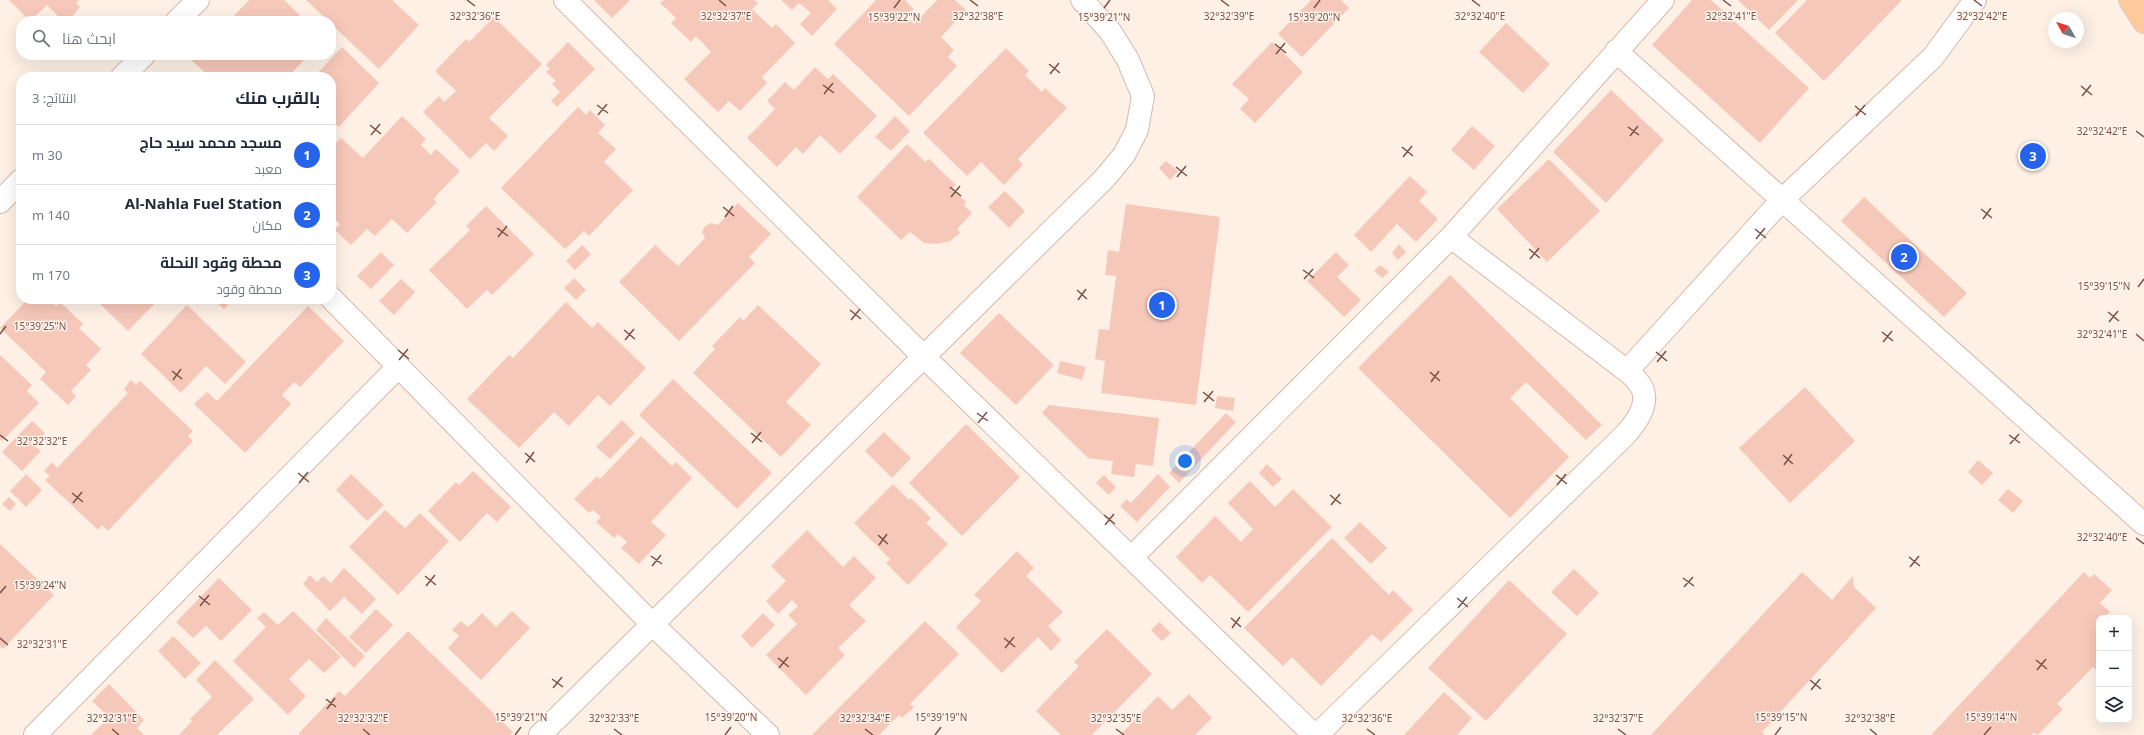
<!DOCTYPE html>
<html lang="ar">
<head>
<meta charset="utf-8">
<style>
  :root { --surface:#fff; --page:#f6f6f7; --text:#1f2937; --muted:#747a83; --line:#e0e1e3; --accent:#2563eb }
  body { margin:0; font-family:"Noto Sans",Cairo,sans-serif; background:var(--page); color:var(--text); direction:rtl }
  .controls { position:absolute; right:12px; bottom:12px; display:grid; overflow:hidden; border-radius:8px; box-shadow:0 4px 16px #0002 }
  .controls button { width:36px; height:36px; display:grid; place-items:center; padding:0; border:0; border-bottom:1px solid var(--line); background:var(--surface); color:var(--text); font:20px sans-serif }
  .compass { position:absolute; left:2048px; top:12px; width:36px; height:36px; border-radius:50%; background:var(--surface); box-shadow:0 4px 16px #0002; rotate:309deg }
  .you { position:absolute; left:1185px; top:461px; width:14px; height:14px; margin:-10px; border:3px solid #fff; border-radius:50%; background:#1a73e8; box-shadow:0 0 0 6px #1a73e833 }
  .badge { display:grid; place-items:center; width:26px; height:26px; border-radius:50%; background:var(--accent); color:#fff; font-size:13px; font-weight:700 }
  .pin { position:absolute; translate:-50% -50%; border:2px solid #fff; box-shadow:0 1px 4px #0006 }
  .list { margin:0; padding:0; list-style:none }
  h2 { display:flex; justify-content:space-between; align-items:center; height:52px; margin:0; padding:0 16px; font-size:17px }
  h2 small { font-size:13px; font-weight:400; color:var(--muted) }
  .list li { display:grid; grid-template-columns:26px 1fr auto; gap:12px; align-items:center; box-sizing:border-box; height:60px; padding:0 16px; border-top:1px solid var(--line) }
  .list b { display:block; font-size:15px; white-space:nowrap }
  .list p { margin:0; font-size:13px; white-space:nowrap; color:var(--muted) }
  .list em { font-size:13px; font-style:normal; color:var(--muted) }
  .icon { flex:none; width:22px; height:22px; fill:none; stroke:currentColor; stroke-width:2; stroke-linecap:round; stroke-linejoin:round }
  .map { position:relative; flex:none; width:2144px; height:735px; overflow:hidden; direction:ltr }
  .search { position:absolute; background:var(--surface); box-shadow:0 4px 16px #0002; left:16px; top:16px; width:320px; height:44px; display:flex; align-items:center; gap:10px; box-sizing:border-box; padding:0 14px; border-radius:16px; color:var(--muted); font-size:15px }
  .panel { position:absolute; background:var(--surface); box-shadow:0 4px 16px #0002; left:16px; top:72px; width:320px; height:232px; border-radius:16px; direction:rtl }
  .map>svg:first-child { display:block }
</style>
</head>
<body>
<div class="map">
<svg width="2144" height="735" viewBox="0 0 2144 735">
  <rect width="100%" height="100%" fill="#fef0e5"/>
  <path fill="#f6c8ba" d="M9,0H79L76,3L80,7L68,21L63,16L61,19L47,5L30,21Z
    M249,0H284L306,21H229Z
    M306,0H394L393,1L419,25L379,69L331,24V21H328Z
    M594,0H630L612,18Z
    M664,0H754L758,3L752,9L772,28L776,24L795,43L762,77L767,83L740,111L729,101L718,112L684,79L711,52L696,36L691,42L671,23L676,18L660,3Z
    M781,0H828L837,9L812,36L800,24L811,13L799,3L792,10Z
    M876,0H905L914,9L907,17L914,24L937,0H955L966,10L941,37L954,50L948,57L957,66L909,116L834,44Z
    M1311,0H1341L1349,8L1302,57L1278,34Z
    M1692,0H1711L1809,88L1760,143L1652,45Z
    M1738,0H1798L1769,30Z
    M1807,0H1902L1824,81L1775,33Z
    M494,17L542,64L489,118L508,136L494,151L486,143L470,159L423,112L439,96L444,102L456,91L435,71L466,39L469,42Z
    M1506,23L1550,64L1523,93L1479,52Z
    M568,42L595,69L557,107L551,101L560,92L552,84L556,81L546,72L550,69L546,65Z
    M1272,42L1303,72L1255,123L1240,109L1249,99L1232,84Z
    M342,47L379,83L339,127L331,120V77H314Z
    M1006,48L1029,71L1025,75L1042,92L1045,88L1067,108L1018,159L1023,165L1004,185L981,162L967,176L923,133Z
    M196,55H309L288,77H210L191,60Z
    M815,67L828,79L833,74L877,116L840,154L820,135L803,154L796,147L777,167L747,138L775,109L767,101L785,82L794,90Z
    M1611,90L1664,140L1606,203L1553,152Z
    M578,107L586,115L590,110L605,125L598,133L616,149L604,162L633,190L589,236L584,231L565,249L501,188Z
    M402,116L426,139L421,145L431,155L436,149L460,171L433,199L437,202L407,233L392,219L375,236L367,229L351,245L335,230L340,224L331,215V148L341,138L363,158Z
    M895,116L910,131L891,151L875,137Z
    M1472,126L1495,146L1474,170L1451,150Z
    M907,144L925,162L929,159L956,185L952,188L966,202L964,205L972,213L957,229L960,233L950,241L937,244L924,243L910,232L901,240L857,197Z
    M1549,159L1600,211L1547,262L1497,209Z
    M1166,161L1178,171L1170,180L1159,168Z
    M1410,176L1427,192L1419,201L1438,219L1416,242L1397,224L1371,252L1354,235Z
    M1005,191L1025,211L1009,228L988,207Z
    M1864,197L1967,293L1944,317L1841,221Z
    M738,203L771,234L749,257L755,263L679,341L619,282L655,245L678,266L705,238L702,232L705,226L711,223L718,225Z
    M1126,204L1220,217L1196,405L1101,393L1105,361L1095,359L1099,329L1109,330L1116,276L1105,275L1108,250L1119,252Z
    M486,206L534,254L492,295L487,290L467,309L429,270L470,230L466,226Z
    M1399,244L1406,252L1398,260L1392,253Z
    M582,245L591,254L575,270L566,261Z
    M381,252L394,265L371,289L357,276Z
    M1336,252L1349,265L1337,277L1361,300L1344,317L1307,281Z
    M1380,265L1389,272L1382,278L1374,271Z
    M1450,275L1602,425L1586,440L1526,382L1510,398L1569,457L1510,518L1358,368Z
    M574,278L586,290L576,300L564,288Z
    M401,279L415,292L394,315L379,301Z
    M28,299H48L56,306L60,302L83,324L79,328L101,349L86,365L91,370L71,391L76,396L68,405L40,379L46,372L0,328Z
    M95,299H159L128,331Z
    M213,299H233L224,309Z
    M566,302L592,328L598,322L646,368L610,406L598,395L569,426L554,412L519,448L467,399L509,355L513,358Z
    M187,305L246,362L225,384L206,366L181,393L141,354Z
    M758,305L821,364L786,402L811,425L781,457L693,373L715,349L712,346L740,317L743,321Z
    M308,306L344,341L300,387L294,382L282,395L291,404L245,453L194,404L207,392L217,401Z
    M999,313L1054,365L1016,405L960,353Z
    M0,355L32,385L27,391L39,403L2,441L0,439Z
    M1060,361L1086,367L1082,380L1057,373Z
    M673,379L772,473L737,509L639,415Z
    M131,380L136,385L140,381L193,431L188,436L193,441L108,531L102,525L98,530L45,480L50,476L44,471L52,462L57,468L128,393L124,389Z
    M1805,387L1855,441L1790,503L1739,448Z
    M1217,396L1235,398L1233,411L1215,408Z
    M1049,405L1159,418L1153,466L1136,464L1134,477L1111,474L1113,461L1088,458L1042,413Z
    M1226,413L1236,422L1179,483L1169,473Z
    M622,420L635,433L610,459L596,447Z
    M32,421L45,433L34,445L41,451L22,471L2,452Z
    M966,424L1020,477L962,536L909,483Z
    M884,432L911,458L892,478L865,451Z
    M641,436L672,466L676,462L692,478L651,522L666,535L639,564L621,548L627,542L618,534L614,538L596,522L601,517L593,510L589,513L574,499L597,476L600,479Z
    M1978,460L1993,473L1982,485L1968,472Z
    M1267,464L1282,479L1273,487L1259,473Z
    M473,471L511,507L497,522L487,513L460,542L428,511L456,482L459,485Z
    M26,474L42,490L26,507L10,491Z
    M351,474L384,505L367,521L336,490Z
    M1158,474L1170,487L1137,522L1120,506L1127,499L1131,503Z
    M1104,475L1116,487L1109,495L1096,483Z
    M1250,481L1275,507L1293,489L1332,527L1248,612L1210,575L1202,583L1176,557L1215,516L1241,542L1253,529L1228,503Z
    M893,484L909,500L911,498L931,518L926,523L948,544L908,585L886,563L890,559L854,523Z
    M2008,489L2023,501L2013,513L1998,500Z
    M9,497L16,504L10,511L2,504Z
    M385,510L405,528L420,513L449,541L398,595L349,547Z
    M1360,522L1387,548L1371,564L1344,538Z
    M807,530L843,567L854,556L876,578L849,605L866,621L838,648L845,655L806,695L766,655L797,624L788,615L798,606L792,600L778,614L766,601L786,581L771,566Z
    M1332,538L1389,595L1393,590L1413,610L1381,642L1372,634L1321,686L1292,657L1283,666L1244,628Z
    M0,544L54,595L3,649L0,646Z
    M1017,551L1034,568L1026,576L1063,612L1048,626L1061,640L1051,651L1038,637L1002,673L956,627L981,601L974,595Z
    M344,568L376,599L362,614L344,597L330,611L303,584L310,575L317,582L323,576L331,583Z
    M1574,569L1599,593L1577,616L1551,592Z
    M1802,572L1832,600L1853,576L1854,587L1876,608L1762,732L1765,735H1651Z
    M2084,572L2090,578L2094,574L2112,590L2100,603L2110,612L2105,616L2107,618H2099V673L2093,667L2057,704L2063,709L2038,735L2033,733L2031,735H1931Z
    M219,578L252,610L221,641L206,626L193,638L176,622Z
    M1509,580L1567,634L1486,721L1428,668Z
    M376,609L393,625L366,653L349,637Z
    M293,611L341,657L324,673L309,659L289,679L306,696L288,715L233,661L266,627L257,618L264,612L278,625Z
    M512,611L530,628L481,680L448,648L459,636L452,630L461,621L468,627L482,613L496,627Z
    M763,613L775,625L752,648L741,636Z
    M326,618L365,656L354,668L316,630Z
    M925,621L959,654L910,704L914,707L902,718L899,715L879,735H812Z
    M1159,622L1171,633L1162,641L1151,630Z
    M1107,629L1152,674L1092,735H1061L1036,711L1079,666L1074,662Z
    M408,631L513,732L510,735H301L299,733L339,691L345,696Z
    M173,636L201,663L185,679L158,651Z
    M215,660L254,699L217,735H179L192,721L190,719L212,697L196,680Z
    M109,684L144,720L137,728L144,735H91L109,717L92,701Z
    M1444,692L1472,718L1457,735H1404Z
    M1189,694L1212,718L1195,735H1120L1158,696L1172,710Z"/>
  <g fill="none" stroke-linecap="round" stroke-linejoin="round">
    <defs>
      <path id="street" d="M565,0L923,356L1314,735
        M177,21L198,0
        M1616,51L2144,524
        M122,77L144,55
        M0,202L21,180
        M331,298L652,624L768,735
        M1627,371L1781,201L1933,57L1975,0
        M1132,557L1451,237L1663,0
        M35,735L398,367
        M540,735L1104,179L1124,155L1137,130L1143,96L1128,60L1110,31L1082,0
        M1317,735L1624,436C1635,424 1650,405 1642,388C1639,382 1632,375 1627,371L1451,237"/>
      <path id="primary" d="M2130,0L2144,22"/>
    </defs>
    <use href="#street" stroke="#d4b8ac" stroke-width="24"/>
    <use href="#primary" stroke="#dacecb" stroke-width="24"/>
    <use href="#street" stroke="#fff" stroke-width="22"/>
    <use href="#primary" stroke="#ffca9b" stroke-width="22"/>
  </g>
  <path fill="none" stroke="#7a5147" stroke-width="1.5" d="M467,0L475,6M719,0L726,6M970,0L978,6M1221,0L1229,6M1472,0L1480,6M1723,0L1731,6M1974,0L1982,6M894,8L900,0M1104,8L1110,0M1314,8L1320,0M1275,44L1286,53M1276,54L1285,43M1049,64L1060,73M1050,74L1059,63M823,85L834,93M2081,86L2092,95M824,94L833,83M2082,96L2091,85M597,105L608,113M1855,106L1866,115M598,115L607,104M1856,116L1865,105M370,125L381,134M1628,127L1639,135M2136,131L2144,137M371,135L380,124M1630,136L1638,126M1402,147L1413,156M1403,157L1412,146M1176,167L1187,176M1177,177L1186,166M950,187L961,196M951,197L960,186M723,207L734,216M1981,209L1992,218M725,217L733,206M1983,219L1991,208M497,228L508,236M1755,229L1766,238M498,237L507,226M1756,239L1765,228M1529,249L1540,258M1530,259L1539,248M1303,270L1314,278M1304,279L1313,269M2138,287L2144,279M1077,290L1087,299M1078,300L1086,289M850,310L861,319M2108,312L2119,321M851,320L860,309M2109,322L2118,311M624,330L635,339M1882,332L1893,341M0,334L6,326M2136,334L2144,341M625,340L634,329M1883,342L1892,331M398,350L409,359M1656,352L1667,361M399,360L408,349M1657,362L1666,351M172,371L182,379M1430,372L1440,381M173,380L181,369M1431,382L1439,371M1203,392L1214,401M1204,402L1213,391M977,413L988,421M978,423L987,412M751,433L762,442M0,435L8,441M2009,435L2020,443M752,443L761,432M2010,444L2019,434M525,453L535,462M1783,455L1793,464M526,463L534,452M1784,465L1792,454M298,473L309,482M1556,475L1567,484M299,483L308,472M1557,485L1566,474M72,493L83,502M1330,495L1341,504M73,503L82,492M1331,505L1340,494M1104,515L1115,524M1105,525L1114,514M878,535L888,544M2136,538L2144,544M879,545L887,534M651,556L662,564M1909,557L1920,566M652,566L661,555M1910,567L1919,556M425,576L436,585M1683,578L1694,586M426,586L435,575M1684,587L1693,577M0,593L6,586M199,596L210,605M1457,598L1468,607M200,606L209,595M1458,608L1467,597M1231,618L1241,627M1232,628L1240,617M0,638L8,645M1004,638L1015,647M1005,648L1014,637M778,658L789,667M2036,660L2047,669M779,668L788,657M2037,670L2046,659M552,679L563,687M1810,680L1821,689M553,688L562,677M1811,690L1820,679M326,699L336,707M327,709L335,698M112,729L119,735M363,729L370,735M614,729L622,735M865,729L873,735M1116,729L1124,735M1367,729L1375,735M1618,729L1626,735M1870,729L1877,735M515,735L521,727M725,735L731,727M935,735L941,727M1775,735L1781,727M1984,735L1991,727"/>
  <g font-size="10" text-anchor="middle" fill="#7a5147" stroke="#fff5ed" stroke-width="3" stroke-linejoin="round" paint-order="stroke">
    <text x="978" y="20">32°32'38"E</text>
    <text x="1229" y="20">32°32'39"E</text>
    <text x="1731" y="20">32°32'41"E</text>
    <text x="475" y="20">32°32'36"E</text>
    <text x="726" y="20">32°32'37"E</text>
    <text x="1480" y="20">32°32'40"E</text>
    <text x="1982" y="20">32°32'42"E</text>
    <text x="894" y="21">15°39'22"N</text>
    <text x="1104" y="21">15°39'21"N</text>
    <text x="1314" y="21">15°39'20"N</text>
    <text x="2102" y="135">32°32'42"E</text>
    <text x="2104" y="290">15°39'15"N</text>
    <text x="40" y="330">15°39'25"N</text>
    <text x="2102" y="338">32°32'41"E</text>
    <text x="42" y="445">32°32'32"E</text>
    <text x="2102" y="541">32°32'40"E</text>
    <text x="40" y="589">15°39'24"N</text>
    <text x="42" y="648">32°32'31"E</text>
    <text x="521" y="721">15°39'21"N</text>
    <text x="731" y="721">15°39'20"N</text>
    <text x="941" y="721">15°39'19"N</text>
    <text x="1781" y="721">15°39'15"N</text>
    <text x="1991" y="721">15°39'14"N</text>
    <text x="112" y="722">32°32'31"E</text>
    <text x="363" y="722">32°32'32"E</text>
    <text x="614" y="722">32°32'33"E</text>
    <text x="865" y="722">32°32'34"E</text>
    <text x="1116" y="722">32°32'35"E</text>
    <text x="1367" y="722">32°32'36"E</text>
    <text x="1618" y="722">32°32'37"E</text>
    <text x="1870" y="722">32°32'38"E</text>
  </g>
</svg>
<div class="controls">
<button>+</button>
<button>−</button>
<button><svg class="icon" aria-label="layers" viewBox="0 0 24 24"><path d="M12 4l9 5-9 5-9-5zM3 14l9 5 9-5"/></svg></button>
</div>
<svg class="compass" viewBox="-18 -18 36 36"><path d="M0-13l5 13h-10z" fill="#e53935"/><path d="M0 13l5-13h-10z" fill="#747a83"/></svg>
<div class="you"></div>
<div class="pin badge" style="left:1162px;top:305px">1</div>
<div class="pin badge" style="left:1904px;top:257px">2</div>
<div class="pin badge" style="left:2033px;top:156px">3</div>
<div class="search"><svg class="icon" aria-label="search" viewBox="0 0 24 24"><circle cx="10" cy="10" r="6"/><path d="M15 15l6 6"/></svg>ابحث هنا</div>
<section class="panel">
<h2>بالقرب منك<small>النتائج: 3</small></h2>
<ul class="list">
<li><span class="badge">1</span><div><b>مسجد محمد سيد حاج</b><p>معبد</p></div><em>30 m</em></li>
<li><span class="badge">2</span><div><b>Al-Nahla Fuel Station</b><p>مكان</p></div><em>140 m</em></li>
<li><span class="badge">3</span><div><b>محطة وقود النحلة</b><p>محطة وقود</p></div><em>170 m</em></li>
</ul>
</section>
</div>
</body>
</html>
